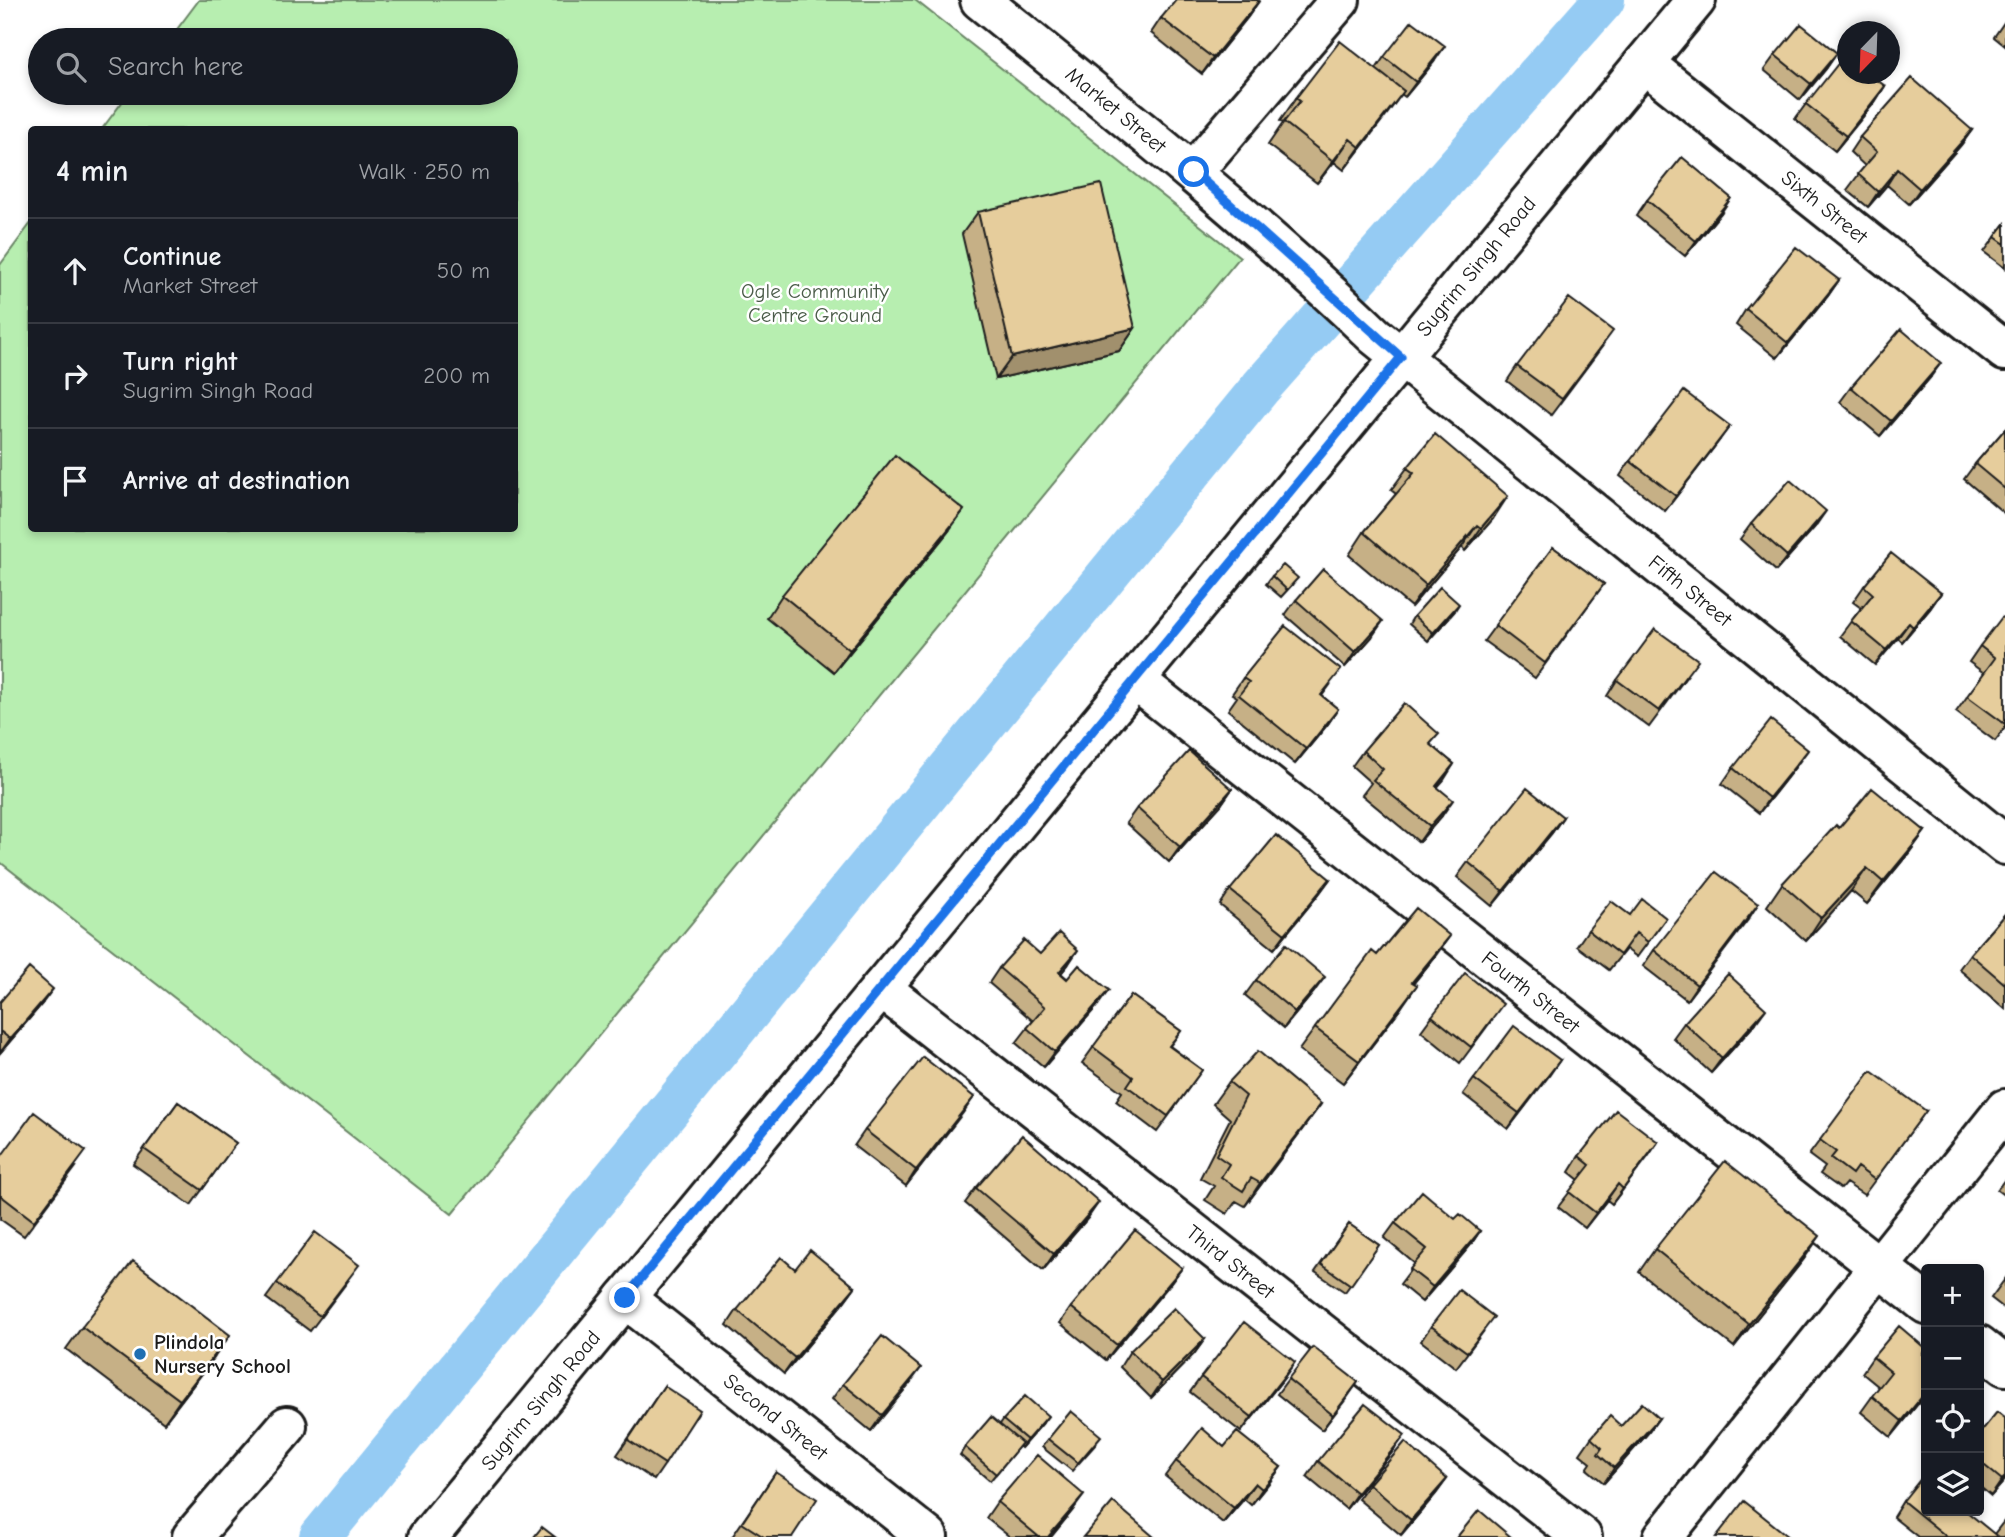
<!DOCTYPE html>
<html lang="en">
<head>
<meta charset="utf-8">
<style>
  :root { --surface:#171b24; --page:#20242c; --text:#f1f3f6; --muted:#9ea1a6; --line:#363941 }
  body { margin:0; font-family:"Comic Neue",sans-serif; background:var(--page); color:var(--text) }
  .controls { position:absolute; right:21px; bottom:21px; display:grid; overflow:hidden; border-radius:7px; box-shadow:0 4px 10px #0003 }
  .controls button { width:63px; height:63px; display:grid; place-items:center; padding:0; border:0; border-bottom:2px solid var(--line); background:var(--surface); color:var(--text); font:35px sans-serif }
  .compass { position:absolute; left:1837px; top:21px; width:63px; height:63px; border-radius:50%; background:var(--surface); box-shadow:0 4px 10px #0003; rotate:203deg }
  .stop { position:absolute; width:21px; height:21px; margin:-16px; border:5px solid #1a73e8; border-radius:50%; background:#fff }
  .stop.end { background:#1a73e8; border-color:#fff; box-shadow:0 2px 7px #0008 }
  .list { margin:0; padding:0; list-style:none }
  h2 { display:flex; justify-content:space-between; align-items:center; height:91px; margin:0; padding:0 28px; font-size:30px }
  h2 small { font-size:23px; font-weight:400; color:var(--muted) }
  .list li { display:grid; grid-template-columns:46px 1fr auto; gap:21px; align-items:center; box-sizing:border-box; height:105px; padding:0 28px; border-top:2px solid var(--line) }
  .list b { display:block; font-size:26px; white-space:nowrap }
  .list p { margin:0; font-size:23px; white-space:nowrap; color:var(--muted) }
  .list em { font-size:23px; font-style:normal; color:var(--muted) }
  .icon { flex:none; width:38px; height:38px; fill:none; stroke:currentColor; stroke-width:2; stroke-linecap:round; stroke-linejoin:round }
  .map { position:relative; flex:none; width:2005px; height:1537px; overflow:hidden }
  .search { position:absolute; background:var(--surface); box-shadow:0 4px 10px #0003; left:28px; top:28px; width:490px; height:77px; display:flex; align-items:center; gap:18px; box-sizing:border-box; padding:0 24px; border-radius:38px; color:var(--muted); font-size:26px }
  .panel { position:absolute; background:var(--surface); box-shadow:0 4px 10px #0003; left:28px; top:126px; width:490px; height:406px; border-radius:7px }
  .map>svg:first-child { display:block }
</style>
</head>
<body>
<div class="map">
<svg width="2005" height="1537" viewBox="0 0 2005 1537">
  <rect width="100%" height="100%" fill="#fff"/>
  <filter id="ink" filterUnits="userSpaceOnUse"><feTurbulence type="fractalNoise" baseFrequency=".0143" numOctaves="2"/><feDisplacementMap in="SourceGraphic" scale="14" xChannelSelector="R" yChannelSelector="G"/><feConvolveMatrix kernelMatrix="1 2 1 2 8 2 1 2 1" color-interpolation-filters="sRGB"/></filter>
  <g filter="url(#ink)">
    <path fill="#b7eeb0" stroke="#6a8566" stroke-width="2" d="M199,0H915L1240,257L452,1214L0,862V265L31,223L32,528H514V130L102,129L129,93H506V40H169Z"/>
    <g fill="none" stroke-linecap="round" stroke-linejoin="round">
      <path stroke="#95cbf3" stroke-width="42" d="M320,1537L1261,387L1604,0"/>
      <defs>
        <g id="minor">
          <path id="s1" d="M980,0C1115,109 1250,216 1375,336L2005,845"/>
          <path id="s2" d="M1644,63L2005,351"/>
          <path d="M1193,172L1340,0"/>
          <path id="s3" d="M1135,680L1926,1304"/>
          <path id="s4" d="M881,988L1582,1537"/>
          <path id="s5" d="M625,1298L928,1537"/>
          <path d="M1979,1345L2005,1366"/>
          <path d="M192,1537L287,1426"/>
          <path id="s6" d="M428,1537L1696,0"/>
          <path d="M1663,1537L2005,1109"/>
        </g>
      </defs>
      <use href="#minor" stroke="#1c1c1c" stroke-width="44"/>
      <use href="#minor" stroke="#fff" stroke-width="38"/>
    </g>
    <path fill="#c6b086" stroke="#1c1c1c" stroke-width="2" d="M1259,1L1248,17L1202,74L1151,33L1161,18Z
      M2005,21V46L1994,37Z
      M1837,53L1826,69L1800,100L1764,70L1775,55Z
      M1384,57L1434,62L1405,97L1401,94L1344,170L1334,162L1317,183L1268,145L1283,123L1280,121L1296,98L1376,69Z
      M1885,86L1875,102L1835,151L1795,119L1806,104Z
      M1972,130L1961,145L1909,204L1887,185L1868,207L1847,190L1865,166L1850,152L1860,137Z
      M1647,200L1721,213L1685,256L1636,216Z
      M978,212L1135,328L1119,351L996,379L962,234Z
      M2005,224V268L1984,252Z
      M1839,280L1828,296L1777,358L1736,325L1746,309Z
      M1602,347L1551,415L1507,381L1517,366Z
      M1930,378L1880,436L1840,402L1851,387Z
      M2005,429V514L1964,479L1975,464Z
      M1719,441L1665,511L1620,476L1630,461Z
      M1407,468L1493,519L1465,551L1462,547L1411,607L1349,555L1364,532L1396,494L1391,490Z
      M1751,524L1815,527L1776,571L1740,539Z
      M948,532L834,672L767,618L782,595Z
      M1553,547L1604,584L1535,678L1484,641Z
      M1272,576L1292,585L1281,597L1266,584Z
      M1864,586L1941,593L1930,609L1902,642L1898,638L1875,665L1840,636L1861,608L1853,602Z
      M1296,600L1372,637L1345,667L1285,615Z
      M1454,612L1428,641L1409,624L1414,616Z
      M2005,619V728L1995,741L1956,712L1984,673L1969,662L1980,646Z
      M1687,676L1649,727L1607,696L1617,680Z
      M1243,678L1330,685L1322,696L1338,709L1328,724L1295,764L1228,710L1237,697L1232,694Z
      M1431,745L1454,764L1437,787L1442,816L1419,842L1362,795L1371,783L1352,766L1363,751Z
      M1797,765L1759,813L1722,784L1733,768Z
      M1232,789L1221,805L1169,862L1126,823L1137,808Z
      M1563,817L1552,833L1492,906L1457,877L1468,862Z
      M1839,828L1925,831L1909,853L1867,904L1851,891L1806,941L1767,906L1782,884Z
      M1330,879L1319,894L1274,949L1220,905L1230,890Z
      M1758,904L1687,1000L1643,966L1654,950Z
      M2005,914V1009L1959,969L1970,954Z
      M1630,915L1666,918L1637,957L1626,949L1609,970L1577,946L1588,930Z
      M1040,954L1068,965L1061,973L1098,1005L1044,1067L1016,1043L1033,1021L989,983L999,968Z
      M1377,955L1434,958L1414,983L1401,1008L1343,1083L1299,1050L1315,1028Z
      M1256,980L1314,992L1284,1028L1245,995Z
      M1131,995L1181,1031L1170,1046L1202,1070L1157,1132L1116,1101L1122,1092L1082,1063Z
      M0,1002L42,1004L0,1053Z
      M1432,1016L1492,1020L1460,1063L1421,1031Z
      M1684,1023L1755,1024L1711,1073L1673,1038Z
      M1560,1060L1508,1129L1463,1094L1474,1079Z
      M1229,1082L1321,1104L1245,1206L1236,1201L1227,1214L1205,1200L1214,1186L1200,1178L1230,1119L1213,1104Z
      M974,1097L906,1186L854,1146L865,1130Z
      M178,1102L236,1143L191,1205L133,1164Z
      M1926,1111L1864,1195L1846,1183L1841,1189L1820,1174L1825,1167L1809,1155L1820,1140Z
      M1658,1142L1612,1204L1607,1200L1585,1228L1558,1207L1579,1180L1569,1172L1579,1156Z
      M0,1158L76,1167L24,1236L0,1219Z
      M2005,1179V1196L1997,1190Z
      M976,1188L1088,1218L1043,1270L965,1203Z
      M1455,1219L1480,1231L1470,1246L1422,1302L1400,1284L1415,1264L1384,1238L1395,1223Z
      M1349,1224L1379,1245L1345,1292L1315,1272Z
      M1655,1249L1804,1259L1734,1347L1639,1272Z
      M1182,1268L1171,1283L1106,1360L1060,1323L1071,1307Z
      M795,1269L855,1287L844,1302L784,1374L727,1325L737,1310Z
      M2005,1279V1309L1991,1298Z
      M348,1281L310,1331L266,1298L277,1283Z
      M1431,1326L1483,1332L1456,1368L1421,1341Z
      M82,1327L214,1358L164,1423L66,1349Z
      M1205,1339L1194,1354L1151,1398L1120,1367L1130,1351Z
      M1923,1354L1926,1394L1891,1437L1861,1412L1879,1387L1862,1373L1873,1357Z
      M1201,1377L1284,1378L1241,1432L1190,1392Z
      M1288,1379L1358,1382L1322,1430L1277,1394Z
      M910,1383L871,1431L832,1399L843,1384Z
      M664,1386L665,1464L654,1480L617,1455Z
      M1659,1418L1648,1433L1604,1483L1587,1469L1591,1463L1580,1454L1591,1438Z
      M1003,1420L1042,1424L1021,1448L1019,1446L990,1481L960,1455L965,1447L1000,1424Z
      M1979,1434L2005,1480L1991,1496L1979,1486Z
      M1048,1439L1096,1444L1072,1471L1042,1447Z
      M1224,1447L1281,1467L1251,1505L1244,1499L1223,1523L1165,1476L1176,1461Z
      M1394,1450L1346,1509L1307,1477L1318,1461Z
      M776,1472L792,1537H732Z
      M1447,1479L1436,1494L1401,1535L1358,1499L1369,1484Z
      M1903,1501L1994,1534L2005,1520V1537H1918L1893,1517Z
      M997,1502L1073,1510L1051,1537H1010L986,1518Z"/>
    <path fill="#a1906d" stroke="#1c1c1c" stroke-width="2" d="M1259,1L1248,17L1202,74L1213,58Z
      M1445,46L1434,62L1405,97L1416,82Z
      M1837,53L1826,69L1800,100L1811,84Z
      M1885,86L1875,102L1835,151L1846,136Z
      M1404,91L1388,113L1344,170L1360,147Z
      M1972,130L1961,145L1909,204L1920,189Z
      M1350,139L1334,162L1317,183L1333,161Z
      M1897,169L1887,185L1868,207L1878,192Z
      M1731,198L1721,213L1685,256L1696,241Z
      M1839,280L1828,296L1777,358L1788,343Z
      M1135,328L1119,351L996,379L1012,357Z
      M1941,363L1930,378L1880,436L1891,421Z
      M1730,426L1719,441L1665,511L1676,496Z
      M1508,496L1493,519L1465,551L1481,528Z
      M964,510L948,532L834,672L850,650Z
      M1826,511L1815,527L1776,571L1787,556Z
      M1477,525L1462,547L1411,607L1426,585Z
      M1941,593L1930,609L1902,642L1913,627Z
      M1459,604L1454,612L1428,641L1433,633Z
      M1383,621L1372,637L1345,667L1355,652Z
      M1909,623L1898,638L1875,665L1886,650Z
      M1338,709L1328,724L1295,764L1306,749Z
      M1808,750L1797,765L1759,813L1769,798Z
      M1454,764L1444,780L1425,801L1436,786Z
      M1232,789L1221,805L1169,862L1180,847Z
      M1453,800L1442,816L1419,842L1430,826Z
      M1563,817L1552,833L1492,906L1503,891Z
      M1925,831L1909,853L1867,904L1883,882Z
      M1867,868L1851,891L1806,941L1821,918Z
      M1330,879L1319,894L1274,949L1285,934Z
      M1758,904L1748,920L1687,1000L1697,985Z
      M1450,936L1434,958L1396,1004L1412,982Z
      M1078,950L1068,965L1049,988L1059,972Z
      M1325,977L1314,992L1284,1028L1295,1012Z
      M1417,985L1401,1008L1343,1083L1359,1061Z
      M53,989L42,1004L0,1053L10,1039Z
      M1109,990L1098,1005L1044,1067L1055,1052Z
      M1766,1009L1755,1024L1711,1073L1722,1058Z
      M1560,1060L1549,1076L1508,1129L1519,1113Z
      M974,1097L963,1113L906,1186L916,1170Z
      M1321,1104L1305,1126L1245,1206L1260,1183Z
      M1658,1142L1648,1157L1612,1204L1623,1189Z
      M1618,1184L1607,1200L1585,1228L1596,1213Z
      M1099,1202L1088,1218L1043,1270L1054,1254Z
      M1480,1231L1470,1246L1422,1302L1433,1287Z
      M1820,1236L1804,1259L1734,1347L1749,1324Z
      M1182,1268L1171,1283L1106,1360L1117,1345Z
      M855,1287L844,1302L784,1374L795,1358Z
      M230,1335L214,1358L164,1423L180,1400Z
      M1205,1339L1194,1354L1151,1398L1162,1382Z
      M1295,1362L1284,1378L1241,1432L1252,1417Z
      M921,1368L910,1383L871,1431L882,1415Z
      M1358,1382L1347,1398L1322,1430L1333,1415Z
      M1926,1392V1394L1891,1437L1902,1421Z
      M1048,1416L1042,1424L1021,1448L1027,1440Z
      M1659,1418L1648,1433L1604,1483L1614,1468Z
      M1405,1435L1394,1450L1346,1509L1357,1493Z
      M1281,1467L1270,1482L1251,1505L1262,1489Z
      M2005,1477V1480L1991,1496L2002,1480Z
      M1447,1479L1436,1494L1401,1535L1411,1520Z
      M1255,1483L1244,1499L1223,1523L1234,1508Z
      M1084,1495L1073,1510L1051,1537H1048Z"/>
    <path fill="#e6cd9c" stroke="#1c1c1c" stroke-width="2" d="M1176,0H1257L1259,1L1213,58L1161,18Z
      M1412,21L1445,46L1416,82L1384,57Z
      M1801,24L1837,53L1811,84L1775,55Z
      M1340,41L1404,91L1360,147L1350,139L1333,161L1284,122L1300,101L1296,98Z
      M1845,55L1847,57V74H1869L1885,86L1846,136L1806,104Z
      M1912,78L1972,130L1920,189L1897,169L1878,192L1858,174L1877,152L1860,137Z
      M1682,157L1731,198L1696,241L1647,200Z
      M1101,184L1135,328L1012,357L978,212Z
      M2005,224V244L1995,237Z
      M1796,247L1839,280L1788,343L1746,309Z
      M1569,298L1613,331L1562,399L1517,366Z
      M1901,329L1941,363L1891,421L1851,387Z
      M1684,391L1730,426L1676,496L1630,461Z
      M2005,429V489L1975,464Z
      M1435,434L1508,496L1481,528L1477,525L1426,585L1364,532L1414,473L1407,468Z
      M895,455L964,510L850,650L782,595Z
      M1790,480L1826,511L1787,556L1751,524Z
      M1553,547L1604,584L1545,663L1495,625Z
      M1891,553L1941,593L1913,627L1909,623L1886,650L1851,621L1873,594L1864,586Z
      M1283,565L1298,578L1287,590L1272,576Z
      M1323,569L1383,621L1355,652L1296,600Z
      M1440,587L1459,604L1433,633L1414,616Z
      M2002,617L2005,619V724L1967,696L1995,658L1980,646Z
      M1285,626L1341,670L1321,695L1338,709L1306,749L1239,695L1249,682L1243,678Z
      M1655,629L1698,660L1659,711L1617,680Z
      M1404,703L1439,734L1430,744L1454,764L1436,786L1453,800L1430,826L1373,780L1383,769L1363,751Z
      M1771,720L1808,750L1769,798L1733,768Z
      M1189,751L1232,789L1180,847L1137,808Z
      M1527,788L1563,817L1503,891L1468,862Z
      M1872,788L1925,831L1883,882L1867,868L1821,918L1782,884L1836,825L1839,828Z
      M1276,835L1330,879L1285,934L1230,890Z
      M1716,872L1758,904L1697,985L1654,950Z
      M1642,899L1666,918L1648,942L1636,933L1620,955L1588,930L1611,901L1630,915Z
      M1416,908L1450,936L1412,982L1417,985L1359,1061L1315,1028L1372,951L1377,955Z
      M2005,914V984L1970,954Z
      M1059,933L1078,950L1059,972L1067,979L1079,965L1109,990L1055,1052L1027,1028L1045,1007L999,968L1024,940L1040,954Z
      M1286,944L1325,977L1295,1012L1256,980Z
      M29,968L53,989L10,1039L0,1031V1002Z
      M1465,973L1503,1004L1471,1047L1432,1016Z
      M1728,974L1766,1009L1722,1058L1684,1023Z
      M1131,995L1181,1031L1169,1046L1202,1070L1168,1116L1127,1086L1133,1077L1093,1047Z
      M1514,1026L1560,1060L1519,1113L1474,1079Z
      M1258,1051L1321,1104L1260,1183L1251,1178L1243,1191L1221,1177L1229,1164L1216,1155L1246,1096L1229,1082Z
      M923,1057L974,1097L916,1170L865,1130Z
      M1871,1071L1926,1111L1875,1180L1857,1167L1852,1174L1831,1158L1836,1152L1820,1140Z
      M178,1102L236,1143L202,1190L144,1149Z
      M1616,1110L1658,1142L1623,1189L1618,1184L1596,1213L1569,1192L1590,1165L1579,1156Z
      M34,1112L86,1151L34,1221L0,1195V1158Z
      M1022,1135L1099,1202L1054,1254L976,1188Z
      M1725,1161L1820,1236L1749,1324L1655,1249Z
      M1422,1191L1455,1219L1460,1214L1480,1231L1433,1287L1410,1269L1427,1249L1395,1223Z
      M1349,1224L1379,1245L1351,1285L1321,1264Z
      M1135,1230L1182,1268L1117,1345L1071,1307Z
      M315,1232L359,1265L320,1316L277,1283Z
      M810,1250L855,1287L795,1358L737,1310L781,1257L795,1269Z
      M133,1261L230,1335L180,1400L82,1327Z
      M1459,1290L1494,1317L1467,1352L1431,1326Z
      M1174,1308L1205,1339L1162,1382L1130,1351Z
      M1244,1322L1295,1362L1252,1417L1201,1377Z
      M1899,1326L1926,1349L1922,1354L1926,1357V1392L1902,1421L1872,1396L1891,1372L1873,1357Z
      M882,1336L921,1368L882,1415L843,1384Z
      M1313,1347L1358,1382L1333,1415L1288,1379Z
      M664,1386L700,1410L665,1464L628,1440Z
      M1025,1396L1048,1416L1027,1440L1003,1420Z
      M1642,1403L1659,1418L1614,1468L1598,1454L1602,1448L1591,1438L1610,1416L1621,1426Z
      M1365,1404L1405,1435L1357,1493L1318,1461Z
      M1071,1411L1101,1436L1078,1463L1048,1439Z
      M1997,1412L2005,1418V1477L2002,1480L1979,1461V1434Z
      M991,1417L1022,1443L996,1474L965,1447Z
      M1202,1428L1224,1447L1237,1432L1281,1467L1262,1489L1255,1483L1234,1508L1176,1461Z
      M1405,1442L1447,1479L1411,1520L1369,1484Z
      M1037,1455L1084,1495L1048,1537H1039L997,1502Z
      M776,1472L817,1499L792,1537H764L742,1523Z
      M1923,1476L1926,1479V1511H1966L1998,1537H1947L1903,1501Z
      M1744,1501L1789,1537H1716Z
      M1113,1502L1154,1537H1083Z
      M1479,1510L1511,1537H1457Z
      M542,1527L555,1537H534Z"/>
  </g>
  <g fill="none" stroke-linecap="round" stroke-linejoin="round" filter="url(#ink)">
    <path stroke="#1a73e8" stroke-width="9" d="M625,1298L1401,357L1194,172"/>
  </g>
  <circle fill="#1f6fb2" stroke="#fff" stroke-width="2.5" cx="140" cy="1354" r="7"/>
  <g text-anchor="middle" stroke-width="5" stroke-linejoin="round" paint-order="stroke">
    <g font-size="21" fill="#1c1c1c" stroke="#fff">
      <text dy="7" stroke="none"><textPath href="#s1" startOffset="175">Market Street</textPath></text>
      <text dy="7" stroke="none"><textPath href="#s2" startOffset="231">Sixth Street</textPath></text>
      <text dy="7" stroke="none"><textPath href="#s6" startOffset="1647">Sugrim Singh Road</textPath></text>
      <text dy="7" stroke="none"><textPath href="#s1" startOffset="924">Fifth Street</textPath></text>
      <text dy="7" stroke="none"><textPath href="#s3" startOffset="504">Fourth Street</textPath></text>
      <text dy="7" stroke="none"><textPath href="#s4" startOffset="444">Third Street</textPath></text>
      <text dy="7" stroke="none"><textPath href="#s6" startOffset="177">Sugrim Singh Road</textPath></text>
      <text dy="7" stroke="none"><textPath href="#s5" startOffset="192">Second Street</textPath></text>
    </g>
    <g font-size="21" fill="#4a5b48" stroke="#fff">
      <text x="815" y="298">Ogle Community<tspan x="815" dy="24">Centre Ground</tspan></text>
    </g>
    <g font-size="21" font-weight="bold" fill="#1c1c1c" stroke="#fff" text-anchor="start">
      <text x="154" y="1349">Plindola<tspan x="154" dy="24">Nursery School</tspan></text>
    </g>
  </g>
</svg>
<div class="controls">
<button>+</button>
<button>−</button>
<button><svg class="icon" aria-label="locate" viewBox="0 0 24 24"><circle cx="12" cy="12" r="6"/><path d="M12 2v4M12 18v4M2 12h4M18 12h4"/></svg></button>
<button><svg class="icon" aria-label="layers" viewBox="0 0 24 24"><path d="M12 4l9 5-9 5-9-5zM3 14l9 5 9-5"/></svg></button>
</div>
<svg class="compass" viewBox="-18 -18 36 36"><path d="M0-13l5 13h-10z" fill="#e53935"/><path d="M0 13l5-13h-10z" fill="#9ea1a6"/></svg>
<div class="stop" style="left:1194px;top:172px"></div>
<div class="stop end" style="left:625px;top:1298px"></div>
<div class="search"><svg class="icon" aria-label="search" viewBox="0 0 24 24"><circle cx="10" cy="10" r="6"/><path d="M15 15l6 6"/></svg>Search here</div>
<section class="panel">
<h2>4 min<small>Walk · 250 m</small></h2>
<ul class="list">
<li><svg class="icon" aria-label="ahead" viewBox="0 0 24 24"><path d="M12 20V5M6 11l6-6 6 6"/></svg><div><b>Continue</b><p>Market Street</p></div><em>50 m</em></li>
<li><svg class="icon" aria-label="right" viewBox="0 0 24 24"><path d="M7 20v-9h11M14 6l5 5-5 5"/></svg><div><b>Turn right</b><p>Sugrim Singh Road</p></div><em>200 m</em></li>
<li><svg class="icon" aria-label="arrive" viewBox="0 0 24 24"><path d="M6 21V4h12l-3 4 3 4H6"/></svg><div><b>Arrive at destination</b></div></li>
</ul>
</section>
</div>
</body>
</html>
